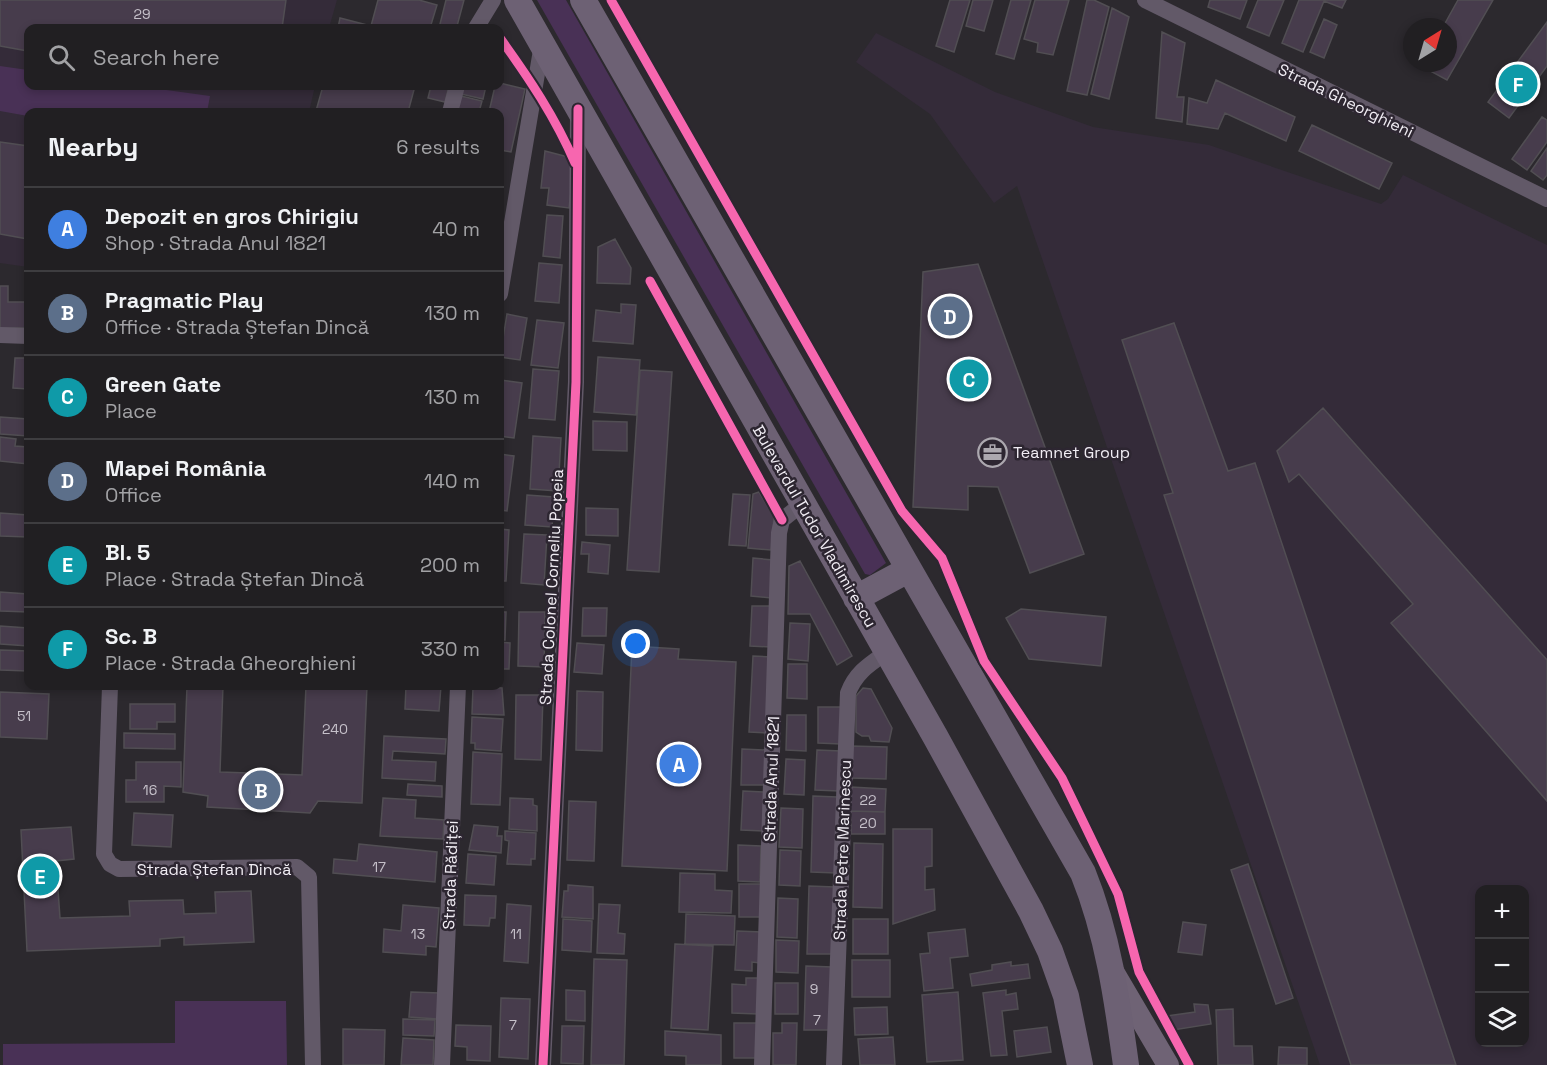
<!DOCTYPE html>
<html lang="en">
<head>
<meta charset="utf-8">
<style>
  :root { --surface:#211f22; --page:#2d2c2f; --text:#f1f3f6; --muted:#a2a2a5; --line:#3e3d40; --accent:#aca8af }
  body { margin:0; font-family:"Space Grotesk",sans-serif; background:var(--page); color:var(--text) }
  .controls { position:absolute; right:18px; bottom:18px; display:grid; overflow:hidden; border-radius:12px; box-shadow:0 3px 9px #0003 }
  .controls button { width:54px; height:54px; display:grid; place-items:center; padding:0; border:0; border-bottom:2px solid var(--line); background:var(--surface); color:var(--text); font:30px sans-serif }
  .compass { position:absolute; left:1403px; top:18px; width:54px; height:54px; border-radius:50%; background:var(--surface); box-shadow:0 3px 9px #0003; rotate:37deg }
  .you { position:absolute; left:636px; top:644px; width:21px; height:21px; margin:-15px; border:4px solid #fff; border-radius:50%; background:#1a73e8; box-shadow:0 0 0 9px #1a73e833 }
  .badge { display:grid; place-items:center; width:39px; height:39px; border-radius:50%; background:var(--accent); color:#fff; font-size:20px; font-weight:700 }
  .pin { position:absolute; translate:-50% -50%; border:3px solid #fff; box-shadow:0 2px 6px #0006 }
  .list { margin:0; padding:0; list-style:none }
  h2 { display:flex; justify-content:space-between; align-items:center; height:78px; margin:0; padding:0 24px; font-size:26px }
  h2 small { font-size:20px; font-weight:400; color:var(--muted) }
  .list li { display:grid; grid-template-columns:39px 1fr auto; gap:18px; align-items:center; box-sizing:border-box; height:84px; padding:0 24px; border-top:2px solid var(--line) }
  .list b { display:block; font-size:22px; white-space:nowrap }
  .list p { margin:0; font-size:20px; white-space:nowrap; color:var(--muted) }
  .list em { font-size:20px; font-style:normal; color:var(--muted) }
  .icon { flex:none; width:33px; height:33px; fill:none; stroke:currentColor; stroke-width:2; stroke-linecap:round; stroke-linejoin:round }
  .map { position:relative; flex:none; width:1547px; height:1065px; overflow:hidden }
  .search { position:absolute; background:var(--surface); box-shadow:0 3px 9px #0003; left:24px; top:24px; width:480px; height:66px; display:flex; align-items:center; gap:15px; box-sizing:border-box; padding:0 21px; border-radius:12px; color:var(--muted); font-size:22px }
  .panel { position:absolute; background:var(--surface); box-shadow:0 3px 9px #0003; left:24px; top:108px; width:480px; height:582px; border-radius:12px }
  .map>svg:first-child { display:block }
</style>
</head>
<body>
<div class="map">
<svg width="1547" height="1065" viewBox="0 0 1547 1065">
  <rect width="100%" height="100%" fill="#2c292e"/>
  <path fill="#342b39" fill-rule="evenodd" d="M0,0H337L329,28H28V86H315L309,112H28V267L0,263Z
    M876,33L995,92L1093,127L1209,145L1381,204L1388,199L1403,175L1547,245V1065H1320L1017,186L994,203L930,114L856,62ZM1480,890H1524V1042H1480Z"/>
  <path fill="#493156" d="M537,0H566L886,563L870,575L865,574Z
    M0,66L28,70V86H137L210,96L207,112H28V116L0,111Z
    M175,1001H286L287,1065H3V1044L175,1043Z"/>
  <path fill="#473c4c" stroke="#514e53" stroke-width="1.5" d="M0,0H286L282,28H28V51L0,46Z
    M378,0H419L437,5L430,28H338L340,18L371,26Z
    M446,0H464L457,26L465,28H439Z
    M950,0H970L954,52L936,46Z
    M973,0H993L984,31L966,26Z
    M1011,0H1031L1014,59L996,54Z
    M1035,0H1069L1053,55L1037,52L1038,43L1024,39Z
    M1087,0H1094L1109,7L1087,95L1067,91Z
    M1210,0H1247L1240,19L1208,7Z
    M1258,0H1284L1269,36L1247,27Z
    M1299,0H1346L1342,8L1324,1L1303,52L1282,43Z
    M1458,0H1493L1447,80L1421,66L1422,63H1448V27H1443Z
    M1112,8L1129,17L1109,99L1091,94Z
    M1324,19L1337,25L1324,58L1310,52Z
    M1547,22V66L1509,118L1488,102Z
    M1162,32L1185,43L1177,97H1184L1182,122L1156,118Z
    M1216,80L1295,117L1286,141L1225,113L1218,129L1187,124L1189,98L1207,103Z
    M500,83L525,89L511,152L500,150V112H489L495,86Z
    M323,86H415L408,112H320L316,111Z
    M431,86H449L445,102L428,98Z
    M463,86H486L483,99L461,94Z
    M461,96L482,101L479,112L457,111Z
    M1542,117L1547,120V142L1527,170L1512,159Z
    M1312,125L1392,163L1379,189L1299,151Z
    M0,142L28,146V239L0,234Z
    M1547,148V175L1543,180L1531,171Z
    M545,151L568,157L574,166L569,208L547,205L549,188H541Z
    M547,215L563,216L560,258L543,256Z
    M615,239L631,268L630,284L597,283L598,247Z
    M539,263L562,265L559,303L535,301Z
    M978,264L1084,554L1030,573L998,487L968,486V510L913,507L923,272Z
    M0,286H8V302H25V328H0Z
    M621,304L636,305L633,344L593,341L596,310L621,313Z
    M507,314L527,318L520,360L500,357Z
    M537,320L564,323L558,368L531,365Z
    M1174,323L1228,471L1255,463L1456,1065H1351L1164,495L1173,493L1122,340Z
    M598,357L640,360L636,415L594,412Z
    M15,358H28V389L13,388Z
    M533,369L559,371L555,420L529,418Z
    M640,370L672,372L659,572L627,570Z
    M500,380L522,383L514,438L500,436Z
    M1323,408L1547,660V801L1391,623L1413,604L1299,474L1289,482L1277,451Z
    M0,417L28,419V436L0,434Z
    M593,421L627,422V451L593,450Z
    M533,436L561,438L558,491L530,489Z
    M0,437L16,439L15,446L28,447V464L0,461Z
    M500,454L514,456L507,511L500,510Z
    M759,492L774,517L771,550L748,548L753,494Z
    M733,494L750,495L746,546L729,545Z
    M527,495L554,497L552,527L525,525Z
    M586,508L618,509V536L586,535Z
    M0,513L28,515V537L0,536Z
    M500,529L509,530L506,581H500Z
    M524,534L547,535L544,585L521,583Z
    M582,542L610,545L608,574L588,572L589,554H581Z
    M753,558L773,560L771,598L751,596Z
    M800,561L852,656L837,665L810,614H788L789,566Z
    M0,592L28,594V612L0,611Z
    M752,606H771L770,647L750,646Z
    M583,608H607L606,636H582Z
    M1021,609L1106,617L1101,666L1029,659L1006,618Z
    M500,612H506L505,640H500Z
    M519,612H545L544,667L518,666Z
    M790,623L810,624L808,661L788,659Z
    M0,626L28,628V646L0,644Z
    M500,642L510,643L509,669H500Z
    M577,643L604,645L602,674L574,672Z
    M632,646L679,649L678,659L736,662L727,871L622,866Z
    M0,650L28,651V671L0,670Z
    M753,656L771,657L767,733L749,732Z
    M788,664H807V699L787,698Z
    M129,686H169V688H129Z
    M187,686H223L220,772L302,775L306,686H367L362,803L318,801L310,813L207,807L208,796L183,792Z
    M406,686H441L439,711L405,709Z
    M473,687L502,688L504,715L472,714Z
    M863,688L871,689L892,728L889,742L871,741L869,736H862L856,732V696Z
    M577,691L603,692L602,751L576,750Z
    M0,692L49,694L47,739L0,737Z
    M516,695H543L541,760L515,759Z
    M130,704H175V722H157V729H130Z
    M818,707H842L841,744L818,743Z
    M787,715H806V751L786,750Z
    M472,717L503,719L501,751L475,749V743H471Z
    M124,733L175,734V749L124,748Z
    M384,736L446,739L445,754L393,751L392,760L436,762L435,781L382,778Z
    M852,746L887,747L886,779L851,778Z
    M742,749L766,750L765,785H741Z
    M817,750L841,751L839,791L815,790Z
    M473,752L502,754L500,805L471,804Z
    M786,759L805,760L804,795L784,794Z
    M136,762H181V787L164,786V802H126V780H136Z
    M408,784L442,786V797L407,795Z
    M851,787L886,789L885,812L851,811Z
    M743,791L765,792L764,831L741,830Z
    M813,796L837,797L836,873L811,872Z
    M383,798L416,800L415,818L444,820L443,839L380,836Z
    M510,798L533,799V805L537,806V831L509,829Z
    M569,801L596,802L594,861L567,860Z
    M781,808L803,809L802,848L779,847Z
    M851,811L885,812V834H851Z
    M134,813L173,815L171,847L132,845Z
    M474,825L498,827L497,836H502L501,853L469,850Z
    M71,827L74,859L56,861L60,918L130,916L129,901L183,900L184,914L216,913L215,892L251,891L254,942L184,945V937L160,939V946L27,951L21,830Z
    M893,829H932V866L925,867V890L934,889L935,910L893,924Z
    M505,831L536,833L535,859H531V865L507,864L509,841L505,840Z
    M854,843L883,844L882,908L853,907Z
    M359,844L437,852L435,882L333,873L334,859L357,861Z
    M738,845L761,846L760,882L738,881Z
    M780,850L801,851L800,886L779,885Z
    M468,854L496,856L494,885L466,883Z
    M1248,864L1293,998L1276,1004L1231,870Z
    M680,873L715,874V890L732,891L731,913L679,912Z
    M739,884H761L760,917H739Z
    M568,885L593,887V919L562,917L564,891H568Z
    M809,886L835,887L834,954H807Z
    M465,895L496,896L495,918H490L489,926L464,925Z
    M778,898L798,899L797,938L777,937Z
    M507,904L531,906L528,963L504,961Z
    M599,904L620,905L618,933L625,934L624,954L597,953Z
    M403,905L439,908L436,947L426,946V955L383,952L384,929L401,931Z
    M686,914L735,916L734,945L685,944Z
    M563,919L592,921L591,952L562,950Z
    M853,919H888V954H853Z
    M1183,922L1206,925L1202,955L1178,952Z
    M965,929L968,956L950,958L953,988L924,991L920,954L930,953L928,933Z
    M737,931L762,932L760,963L752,962V971L735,970Z
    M776,940L799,941L798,973L776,972Z
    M675,944L713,946L708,1030L671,1028Z
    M594,959L627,960L624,1065H591Z
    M852,960H890V997H852Z
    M1011,962V966L1028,964L1030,978L972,986L970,974L992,970V965Z
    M806,966L832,967L830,1030H804Z
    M746,978H758V1014L732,1013V984L746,985Z
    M775,983H798V1014H775Z
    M566,990L585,991V1021L566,1020Z
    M1006,990V995L1016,993L1018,1009L1002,1011L1007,1055L991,1056L983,993Z
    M411,992L440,993L438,1019L409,1017Z
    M958,992L963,1060L927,1062L922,995Z
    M501,998L530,999L528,1059L499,1057Z
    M1194,1004L1208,1005L1211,1024L1167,1031L1159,1017L1195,1012Z
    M887,1007L888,1034L855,1035L854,1008Z
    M1233,1009L1234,1046H1252L1253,1065H1218L1216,1010Z
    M403,1019L435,1020L434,1036L403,1035Z
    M734,1023H757V1058H734Z
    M782,1023H797L796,1065H773V1033H782Z
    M456,1025L491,1026L490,1061L467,1060V1047L455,1046Z
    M562,1026H584L583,1064L561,1063Z
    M1047,1027L1051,1052L1017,1057L1014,1031Z
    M343,1029L385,1030L384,1065H343Z
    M665,1031L721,1035V1065H686V1056L665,1055Z
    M893,1037L895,1065H860L858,1039Z
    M403,1038L434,1040L433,1065H401Z
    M1279,1047L1307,1048V1065H1278Z"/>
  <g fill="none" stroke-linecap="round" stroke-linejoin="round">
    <path stroke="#625968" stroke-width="16" d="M1145,0L1547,199
      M476,28L493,0
      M450,112L457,86
      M500,294L542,44
      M0,335L28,336
      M110,686L104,854L110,864L119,869L297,867L309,877L313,1065
      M442,1065L458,686
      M543,1065L576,382L578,113
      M762,1065L779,533L782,520L802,504
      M834,1065L848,693C856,672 870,664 887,652"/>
    <path stroke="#6f6375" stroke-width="22" d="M1114,973L1168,1065"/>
    <path stroke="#6d6174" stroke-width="26" d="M517,0L935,736L1031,911L1050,951L1066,996L1080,1065
      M583,0L1083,873C1108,935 1117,999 1126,1065
      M856,598L908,570"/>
    <defs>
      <path id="cycleway" d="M611,0L902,511L942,558L984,661L1062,778L1118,894L1139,972L1189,1065
        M500,38C529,78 555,117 575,163
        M650,281L782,520
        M543,1065L576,382L578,109"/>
    </defs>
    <use href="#cycleway" stroke="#2d2631" stroke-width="13"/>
    <use href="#cycleway" stroke="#f766af" stroke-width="9"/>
  </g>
  <defs>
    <symbol id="office-ring" viewBox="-11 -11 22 22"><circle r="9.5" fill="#2d2631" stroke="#aca8af" stroke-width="1.5"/><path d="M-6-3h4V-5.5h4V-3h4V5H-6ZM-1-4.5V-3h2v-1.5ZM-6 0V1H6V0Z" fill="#aca8af"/></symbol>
  </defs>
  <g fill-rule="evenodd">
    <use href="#office-ring" x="976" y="436" width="33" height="33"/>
  </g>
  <g text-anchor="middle" stroke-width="5" stroke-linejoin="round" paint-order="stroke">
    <g font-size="14" fill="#c6c1ca">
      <text x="142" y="19">29</text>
      <text x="24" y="721">51</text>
      <text x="335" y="734">240</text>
      <text x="150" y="795">16</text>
      <text x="868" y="805">22</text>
      <text x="868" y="828">20</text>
      <text x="379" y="872">17</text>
      <text x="418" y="939">13</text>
      <text x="516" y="939">11</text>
      <text x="814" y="994">9</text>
      <text x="817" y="1025">7</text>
      <text x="513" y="1030">7</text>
    </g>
    <g font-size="16" fill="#f1edf4" stroke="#2d2631">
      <text transform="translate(1346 100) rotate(26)" y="6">Strada Gheorghieni</text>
      <text transform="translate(815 526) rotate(60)" y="6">Bulevardul Tudor Vladimirescu</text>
      <text transform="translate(551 587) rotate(-87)" y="6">Strada Colonel Corneliu Popeia</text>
      <text transform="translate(771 779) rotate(-88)" y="6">Strada Anul 1821</text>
      <text transform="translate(842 850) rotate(-88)" y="6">Strada Petre Marinescu</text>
      <text x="214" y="875">Strada Ștefan Dincă</text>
      <text transform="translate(450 875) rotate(-88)" y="6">Strada Rădiței</text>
    </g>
    <g font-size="16" fill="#f1edf4" stroke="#2d2631" text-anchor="start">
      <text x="1013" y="458">Teamnet Group</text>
    </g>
  </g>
</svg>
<div class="controls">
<button>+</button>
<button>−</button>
<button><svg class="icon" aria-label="layers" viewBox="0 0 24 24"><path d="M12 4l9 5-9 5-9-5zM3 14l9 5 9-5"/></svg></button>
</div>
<svg class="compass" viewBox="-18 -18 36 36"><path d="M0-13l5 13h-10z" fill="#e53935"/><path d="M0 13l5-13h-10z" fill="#a2a2a5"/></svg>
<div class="you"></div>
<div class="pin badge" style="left:679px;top:764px;background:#3f7fe0">A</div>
<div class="pin badge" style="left:261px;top:790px;background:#5c6f8a">B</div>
<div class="pin badge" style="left:969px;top:379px;background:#0f9aa8">C</div>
<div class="pin badge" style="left:950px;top:316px;background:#5c6f8a">D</div>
<div class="pin badge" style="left:40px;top:876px;background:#0f9aa8">E</div>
<div class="pin badge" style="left:1518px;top:84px;background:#0f9aa8">F</div>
<div class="search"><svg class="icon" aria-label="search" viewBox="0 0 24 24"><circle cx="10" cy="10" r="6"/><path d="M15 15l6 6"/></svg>Search here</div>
<section class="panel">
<h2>Nearby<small>6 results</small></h2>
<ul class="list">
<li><span class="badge" style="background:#3f7fe0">A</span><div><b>Depozit en gros Chirigiu</b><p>Shop · Strada Anul 1821</p></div><em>40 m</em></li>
<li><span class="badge" style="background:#5c6f8a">B</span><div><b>Pragmatic Play</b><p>Office · Strada Ștefan Dincă</p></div><em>130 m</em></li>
<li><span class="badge" style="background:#0f9aa8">C</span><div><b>Green Gate</b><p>Place</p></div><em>130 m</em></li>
<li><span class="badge" style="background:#5c6f8a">D</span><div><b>Mapei România</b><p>Office</p></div><em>140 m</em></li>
<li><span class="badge" style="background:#0f9aa8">E</span><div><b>Bl. 5</b><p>Place · Strada Ștefan Dincă</p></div><em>200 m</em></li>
<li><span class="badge" style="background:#0f9aa8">F</span><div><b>Sc. B</b><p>Place · Strada Gheorghieni</p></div><em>330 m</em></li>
</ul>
</section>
</div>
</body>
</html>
